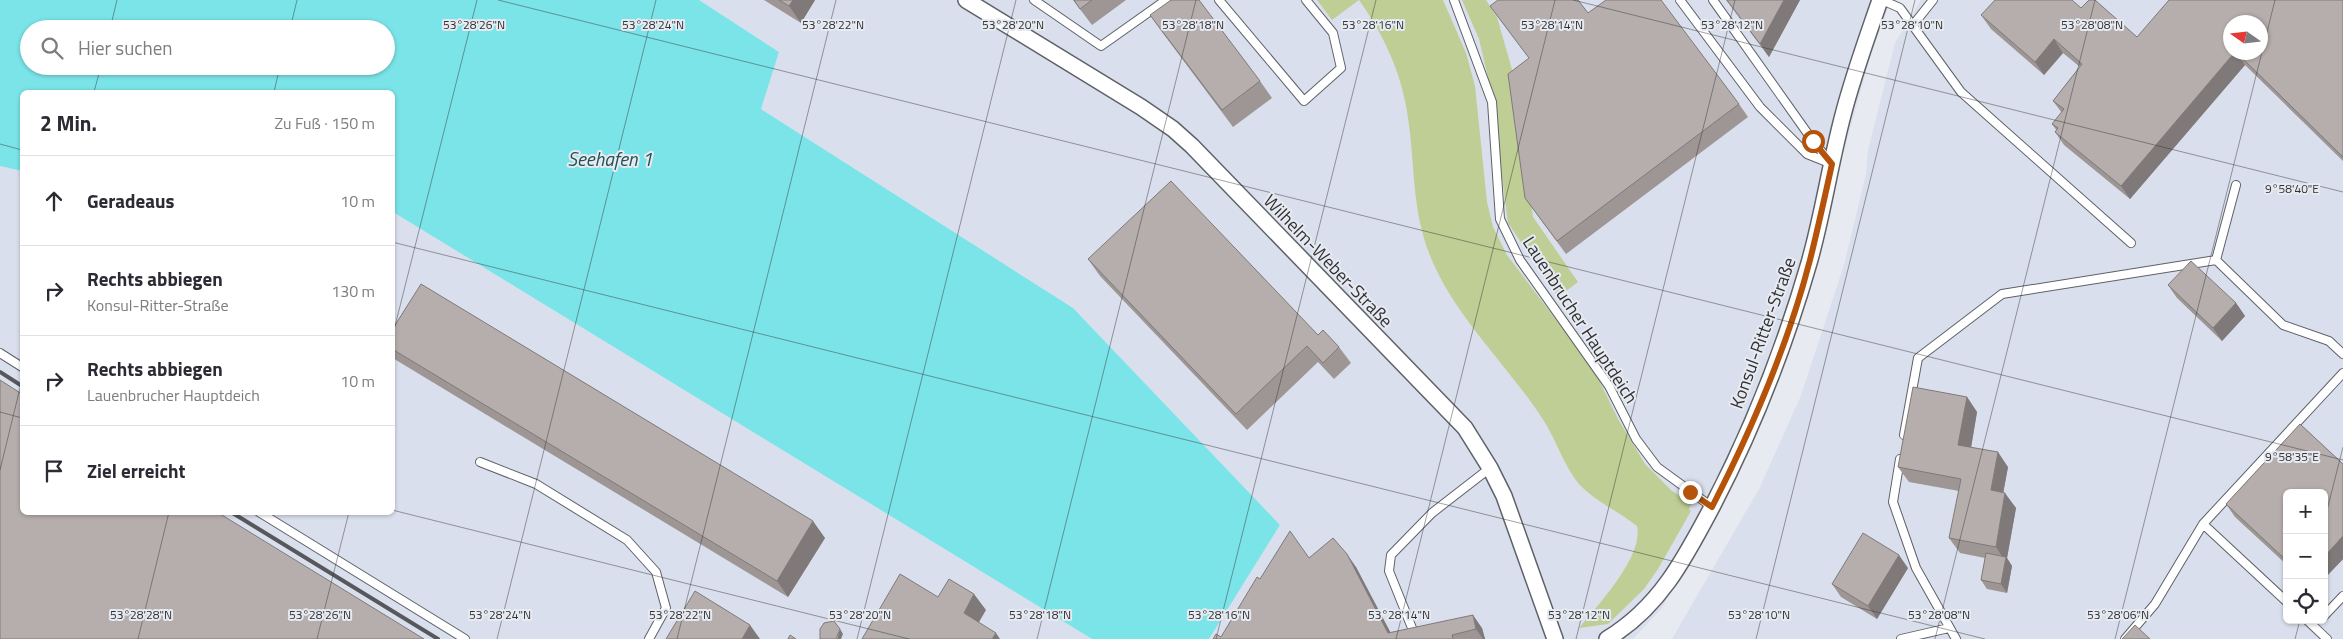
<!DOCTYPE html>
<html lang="de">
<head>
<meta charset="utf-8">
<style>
  :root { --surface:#fff; --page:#f7f7f7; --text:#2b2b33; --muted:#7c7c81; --line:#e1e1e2 }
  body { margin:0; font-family:"Titillium Web",sans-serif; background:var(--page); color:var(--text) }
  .controls { position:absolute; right:15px; bottom:15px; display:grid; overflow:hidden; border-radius:8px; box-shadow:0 1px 4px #0004 }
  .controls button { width:45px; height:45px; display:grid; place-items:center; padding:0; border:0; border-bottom:1px solid var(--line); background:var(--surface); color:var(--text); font:25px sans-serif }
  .compass { position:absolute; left:2223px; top:15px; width:45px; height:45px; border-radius:50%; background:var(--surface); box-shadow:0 1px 4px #0004; rotate:284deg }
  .stop { position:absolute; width:15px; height:15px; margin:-11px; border:4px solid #b45309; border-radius:50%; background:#fff }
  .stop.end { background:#b45309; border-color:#fff; box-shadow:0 1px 5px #0008 }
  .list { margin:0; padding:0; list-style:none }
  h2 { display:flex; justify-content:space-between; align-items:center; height:65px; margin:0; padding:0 20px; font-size:21px }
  h2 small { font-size:16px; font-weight:400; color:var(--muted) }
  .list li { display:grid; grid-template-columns:32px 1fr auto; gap:15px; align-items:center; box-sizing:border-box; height:90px; padding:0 20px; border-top:1px solid var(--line) }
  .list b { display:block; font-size:19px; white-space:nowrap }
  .list p { margin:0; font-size:16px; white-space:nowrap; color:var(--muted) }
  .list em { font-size:16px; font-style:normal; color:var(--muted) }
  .icon { flex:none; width:28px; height:28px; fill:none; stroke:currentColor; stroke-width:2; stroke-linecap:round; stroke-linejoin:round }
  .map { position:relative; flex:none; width:2343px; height:639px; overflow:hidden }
  .search { position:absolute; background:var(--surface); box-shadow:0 1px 4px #0004; left:20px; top:20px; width:375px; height:55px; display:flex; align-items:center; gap:12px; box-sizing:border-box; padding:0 18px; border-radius:28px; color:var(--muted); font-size:19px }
  .panel { position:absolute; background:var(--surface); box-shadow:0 1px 4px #0004; left:20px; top:90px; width:375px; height:425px; border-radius:8px }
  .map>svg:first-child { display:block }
</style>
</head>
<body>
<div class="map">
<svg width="2343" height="639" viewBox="0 0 2343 639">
  <rect width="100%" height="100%" fill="#e7eaf1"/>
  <path fill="#d9dfec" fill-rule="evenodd" d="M699,0H1891L1871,54L1798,315L1722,502L1662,608L1633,639H1209L1280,525L1073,308L761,109L779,52Z
    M1921,0H2343V639H1672L1759,489L1800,398L1844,265L1866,174L1868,150L1895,43ZM2230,22H2260V52H2230ZM2287,493H2324V620H2287Z
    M0,166L22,171V512H392L393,212L1092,639H0Z"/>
  <path fill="#bfce95" d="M1317,0H1443L1466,53L1475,86L1487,202L1493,227L1507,255L1594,370L1618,419L1645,464L1671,490L1691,504L1689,509L1691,511L1658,569L1644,589L1608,624L1579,628C1598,605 1644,556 1637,526C1618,511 1596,502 1579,484C1565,468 1556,440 1544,421C1504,359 1443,307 1423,235C1413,199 1414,162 1409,125C1404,79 1386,38 1359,0L1332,20Z
    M1462,0H1486L1497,17L1515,80L1533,217L1578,282L1558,297L1508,223L1490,86L1479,39Z"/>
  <path fill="#7ae4e8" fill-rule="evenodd" d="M0,0H699L779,52L761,109L1073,308L1280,525L1209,639H1092L393,212L392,92H22V171L0,166ZM29,29H386V66H29Z"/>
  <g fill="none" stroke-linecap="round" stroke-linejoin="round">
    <defs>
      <path id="service" d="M1034,0L1101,46L1166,0
        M1219,0L1304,101L1341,68L1333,33L1306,0
        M1454,0L1492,102L1500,219L1520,260L1609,386L1636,439L1657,467L1712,507
        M1680,0L1760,107L1807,154L1832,164
        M1713,0L1813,141L1830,162
        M1882,0L1900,8L1961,92L2131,243
        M1913,25L1933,0
        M2236,185L2216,260L2283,325L2329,341L2343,354
        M0,353L22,367
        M1904,435L1918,358L2002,294L2216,260
        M1900,459L1893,502L1916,568L1956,639
        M480,462L536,484L627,540L656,572L666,608L649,639
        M259,512L465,639
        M2203,524L2287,602
        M2324,616L2343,596
        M2307,620L2327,639
        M1414,633L1389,571L1391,555L1432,513L1490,468
        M1901,639L1949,628
        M2125,639L2155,604L2203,524L2343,373"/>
      <path id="minor" d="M966,0L1141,107L1173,129L1192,146L1465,428L1490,468L1504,496L1555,639
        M1607,639C1660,607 1685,558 1713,505C1753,428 1785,346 1809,263C1823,214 1830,164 1843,115C1853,76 1867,38 1880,0"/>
    </defs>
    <use href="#service" stroke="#5e6167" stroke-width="10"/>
    <use href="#minor" stroke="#5e6167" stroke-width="18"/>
    <use href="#service" stroke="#fff" stroke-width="8"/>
    <use href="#minor" stroke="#fff" stroke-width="15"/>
    <path stroke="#57585c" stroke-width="4" d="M0,372L22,386
      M231,512L438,639"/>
  </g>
  <path fill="#9d9695" d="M764,0H815L801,23Z
    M1073,0H1126L1092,25Z
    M1726,0H1800L1769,57Z
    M2343,0V161L2245,65L2130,199L2064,145L2055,132L2057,131L2052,124L2062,113L2053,101L2080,67L2063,53L2044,75L1991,29L1981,15L2081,8L2137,37Z
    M1490,6L1588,13L1739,104L1748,117L1566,254L1525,198L1529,58Z
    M1150,15L1260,81L1272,98L1233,127L1162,32Z
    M1088,259L1318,335L1339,347L1351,363L1334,379L1318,362L1247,430L1100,276Z
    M2168,285L2236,303L2245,316L2222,341L2177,298Z
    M392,330L825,538L788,597L396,360L392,356Z
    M1967,397L1977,412L1971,447L2008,467L2003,493L2016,508L2007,558L2012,566L2007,593L1987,589L1981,580L1985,558L1960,553L1949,538L1959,491L1909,482L1898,467Z
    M2300,424L2343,464V559L2324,579V493H2287V565L2235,517L2226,504Z
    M1309,558L1356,567L1390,633L1482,628L1485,639H1213L1221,637L1260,579Z
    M1908,568L1877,619L1841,597L1832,584Z"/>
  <path fill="#7f7a79" d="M793,0H815L801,23L789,6Z
    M1784,0H1800L1769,57L1760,44Z
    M2054,39L2063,53L2044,75L2035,62Z
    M2235,52H2236L2245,65L2130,199L2121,186Z
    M2236,303L2245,316L2222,341L2213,328Z
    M1967,397L1977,412L1969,460L1958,445Z
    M1998,452L2008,467L2001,505L1991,490Z
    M2005,493L2016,508L2007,558L2012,566L2007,593L2001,584L2005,561L1996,547Z
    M813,521L825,538L788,597L777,581Z
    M2343,536V559L2324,579V557Z
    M1347,554L1356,567L1394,639L1388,633Z
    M1899,555L1908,568L1877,619L1868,606Z
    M974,594L986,610L975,629L964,613Z
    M1473,615L1482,628L1485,639H1483L1476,629Z
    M750,625L760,639H742Z
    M840,629L843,634L841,639H837Z
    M996,633L1000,639H992Z"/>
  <path fill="#b6aead" stroke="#7f7a79" d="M779,0H793L789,6Z
    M1074,0H1092L1080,9Z
    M1171,0H1199L1260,81L1222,110L1150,15Z
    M1498,0H1578L1588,13L1606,0H1661L1739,104L1557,241L1525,198L1508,74L1529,58L1490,6Z
    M1727,0H1784L1760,44Z
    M1995,0H2072L2081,8L2089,0H2095L2137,37L2169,0H2343V157L2236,52H2260V22H2230V52H2235L2121,186L2055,132L2058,128L2052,124L2064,109L2053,101L2082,64L2054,39L2035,62L1981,15Z
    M1171,181L1318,335L1323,330L1339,347L1323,363L1307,346L1236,414L1088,259Z
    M2191,261L2236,303L2213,328L2168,285Z
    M421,284L813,521L777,581L392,349V330Z
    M0,380L22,394V512H217L424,639H0Z
    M1913,387L1967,397L1958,445L1998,452L1991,490L2005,493L1996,547L1949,538L1961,479L1898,467Z
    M2300,424L2343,464V536L2324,557V493H2287V561L2226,504Z
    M1290,531L1309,558L1333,538L1347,554L1388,633L1473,615L1476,629L1452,635L1453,639H1213L1216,634L1221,637L1257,577L1260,579Z
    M1863,533L1899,555L1868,606L1832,584Z
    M1986,553L2006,557L2001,584L1981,580Z
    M900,574L938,597L949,579L974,594L964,613L996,633L992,639H862Z
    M695,591L750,625L742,639H666Z
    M834,621L840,629L836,639H820V629L824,623Z
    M2135,625L2150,639H2122Z
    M790,635L796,639H788Z"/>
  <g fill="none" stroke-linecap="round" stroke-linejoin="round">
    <path stroke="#b45309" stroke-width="6" d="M1690,492L1712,507C1752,429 1788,345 1810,260C1818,228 1825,196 1832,164L1813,141"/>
  </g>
  <path fill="none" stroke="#303134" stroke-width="1" stroke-opacity="0.45" d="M498,0L2343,460M1573,0L2343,192M110,29L117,0M290,29L297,0M94,92L101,66M274,92L280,66M0,144L22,150M392,242L1985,639M392,338L477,0M0,412L22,418M0,470L22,380M392,510L909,639M2324,522L2343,447M138,639L169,512M317,639L349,512M497,639L656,0M677,639L836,0M857,639L1016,0M1037,639L1196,0M1216,639L1376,0M1396,639L1555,0M1576,639L1735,0M1756,639L1915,0M1935,639L2095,0M2115,639L2275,0M2295,639L2300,620"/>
  <g text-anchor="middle" stroke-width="4" stroke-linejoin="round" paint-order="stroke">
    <g font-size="18" fill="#303134" stroke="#e7eaf1">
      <text transform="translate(1328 261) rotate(46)" y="6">Wilhelm-Weber-Straße</text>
      <text transform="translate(1580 320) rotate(57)" y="6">Lauenbrucher Hauptdeich</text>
      <text transform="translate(1763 333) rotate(-70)" y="6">Konsul-Ritter-Straße</text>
    </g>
    <g font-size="19" font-style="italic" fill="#215153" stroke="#e7eaf1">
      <text x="610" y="166">Seehafen 1</text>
    </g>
  </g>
  <g font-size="12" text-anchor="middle" fill="#303134" stroke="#e7eaf1" stroke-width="4" stroke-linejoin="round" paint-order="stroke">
    <text x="1373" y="29">53°28'16"N</text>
    <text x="1552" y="29">53°28'14"N</text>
    <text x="2092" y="29">53°28'08"N</text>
    <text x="474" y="29">53°28'26"N</text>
    <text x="653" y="29">53°28'24"N</text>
    <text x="833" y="29">53°28'22"N</text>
    <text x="1013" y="29">53°28'20"N</text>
    <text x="1193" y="29">53°28'18"N</text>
    <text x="1732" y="29">53°28'12"N</text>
    <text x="1912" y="29">53°28'10"N</text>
    <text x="2292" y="193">9°58'40"E</text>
    <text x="2292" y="461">9°58'35"E</text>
    <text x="141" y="619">53°28'28"N</text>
    <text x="320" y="619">53°28'26"N</text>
    <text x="500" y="619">53°28'24"N</text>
    <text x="680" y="619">53°28'22"N</text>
    <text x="860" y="619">53°28'20"N</text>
    <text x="1040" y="619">53°28'18"N</text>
    <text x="1219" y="619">53°28'16"N</text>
    <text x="1399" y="619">53°28'14"N</text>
    <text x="1579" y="619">53°28'12"N</text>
    <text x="1759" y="619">53°28'10"N</text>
    <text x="1939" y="619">53°28'08"N</text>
    <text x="2118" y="619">53°28'06"N</text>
  </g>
</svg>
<div class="controls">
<button>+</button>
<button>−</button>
<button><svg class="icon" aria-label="locate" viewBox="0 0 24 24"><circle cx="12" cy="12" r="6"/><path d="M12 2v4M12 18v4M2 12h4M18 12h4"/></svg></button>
</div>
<svg class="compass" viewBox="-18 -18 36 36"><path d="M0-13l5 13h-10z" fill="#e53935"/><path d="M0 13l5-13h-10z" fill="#7c7c81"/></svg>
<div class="stop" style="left:1813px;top:141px"></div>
<div class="stop end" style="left:1690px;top:492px"></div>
<div class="search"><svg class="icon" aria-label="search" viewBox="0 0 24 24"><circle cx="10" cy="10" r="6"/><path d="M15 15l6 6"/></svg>Hier suchen</div>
<section class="panel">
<h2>2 Min.<small>Zu Fuß · 150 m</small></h2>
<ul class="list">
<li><svg class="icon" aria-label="ahead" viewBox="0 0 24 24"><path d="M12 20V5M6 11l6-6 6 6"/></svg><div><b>Geradeaus</b></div><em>10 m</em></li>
<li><svg class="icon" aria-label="right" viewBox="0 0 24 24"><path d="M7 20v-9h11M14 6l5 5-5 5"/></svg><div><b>Rechts abbiegen</b><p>Konsul-Ritter-Straße</p></div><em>130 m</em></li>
<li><svg class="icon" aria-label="right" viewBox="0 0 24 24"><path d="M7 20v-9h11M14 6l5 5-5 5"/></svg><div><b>Rechts abbiegen</b><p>Lauenbrucher Hauptdeich</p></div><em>10 m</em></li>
<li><svg class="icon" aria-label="arrive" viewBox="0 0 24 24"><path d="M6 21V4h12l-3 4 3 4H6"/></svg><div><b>Ziel erreicht</b></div></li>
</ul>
</section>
</div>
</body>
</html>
